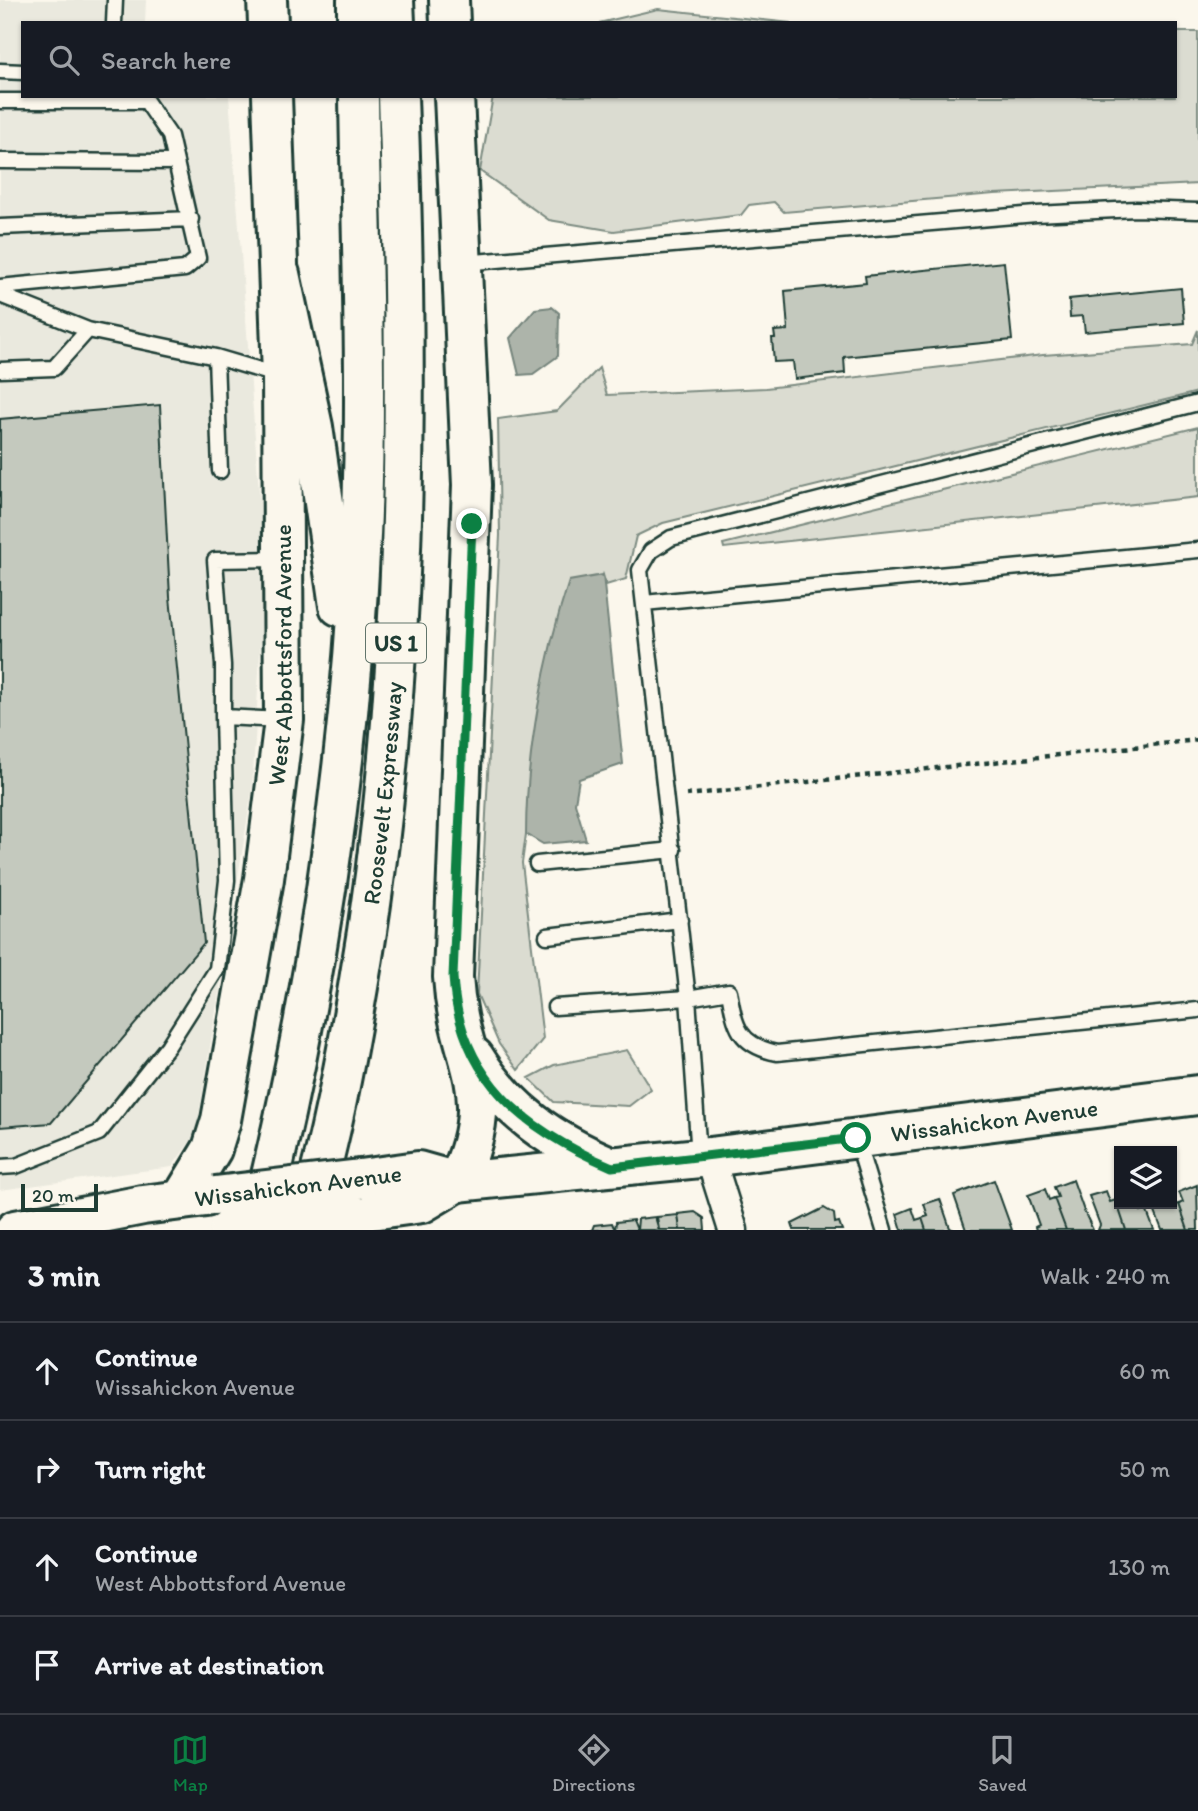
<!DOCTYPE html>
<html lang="en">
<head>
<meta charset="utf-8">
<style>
  :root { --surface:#171b24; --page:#242831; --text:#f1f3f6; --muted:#9ea1a6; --line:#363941; --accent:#0b8043 }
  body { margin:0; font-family:Itim,sans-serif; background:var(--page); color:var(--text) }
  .controls { position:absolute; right:21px; bottom:21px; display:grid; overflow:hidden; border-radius:0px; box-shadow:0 2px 5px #0004 }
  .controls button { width:63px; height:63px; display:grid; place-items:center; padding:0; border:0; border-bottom:2px solid var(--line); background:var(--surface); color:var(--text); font:35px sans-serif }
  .scale { position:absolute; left:21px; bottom:18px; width:77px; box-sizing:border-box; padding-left:7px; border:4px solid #1f3d34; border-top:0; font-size:19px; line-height:24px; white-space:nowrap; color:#1f3d34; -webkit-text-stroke:5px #fbf7ec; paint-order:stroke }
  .stop { position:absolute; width:21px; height:21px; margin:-16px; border:5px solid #0b8043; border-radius:50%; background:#fff }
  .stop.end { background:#0b8043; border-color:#fff; box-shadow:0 2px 7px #0008 }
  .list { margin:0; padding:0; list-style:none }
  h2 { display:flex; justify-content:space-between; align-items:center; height:91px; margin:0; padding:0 28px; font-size:30px }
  h2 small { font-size:23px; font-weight:400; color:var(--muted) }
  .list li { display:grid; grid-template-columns:46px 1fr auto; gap:21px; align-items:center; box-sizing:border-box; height:98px; padding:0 28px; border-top:2px solid var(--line) }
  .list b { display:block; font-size:26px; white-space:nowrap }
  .list p { margin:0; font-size:23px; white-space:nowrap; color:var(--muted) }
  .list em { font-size:23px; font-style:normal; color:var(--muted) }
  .icon { flex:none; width:38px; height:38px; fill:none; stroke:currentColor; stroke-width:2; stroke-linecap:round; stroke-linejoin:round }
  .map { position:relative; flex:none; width:1198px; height:1230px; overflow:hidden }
  .search { position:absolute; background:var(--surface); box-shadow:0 2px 5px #0004; left:21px; right:21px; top:21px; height:77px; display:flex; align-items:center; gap:18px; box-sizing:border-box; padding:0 24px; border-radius:0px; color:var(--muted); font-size:26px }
  .sheet { height:483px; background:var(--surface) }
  nav { display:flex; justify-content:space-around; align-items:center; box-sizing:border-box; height:98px; border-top:2px solid var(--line); background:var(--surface); font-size:19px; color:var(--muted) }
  nav a { display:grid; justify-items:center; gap:4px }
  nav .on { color:var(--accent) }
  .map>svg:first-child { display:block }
</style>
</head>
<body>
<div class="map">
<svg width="1198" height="1230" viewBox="0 0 1198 1230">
  <rect width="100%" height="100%" fill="#fbf7ec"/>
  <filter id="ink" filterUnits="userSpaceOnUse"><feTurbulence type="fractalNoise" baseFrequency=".0143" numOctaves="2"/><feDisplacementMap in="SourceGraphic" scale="14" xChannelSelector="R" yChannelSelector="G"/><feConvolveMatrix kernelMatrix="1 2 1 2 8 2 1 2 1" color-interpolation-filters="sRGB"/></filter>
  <g filter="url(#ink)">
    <path fill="#eae9de" d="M0,0H146L145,23H23V96H229L265,569L252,791L196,1133L172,1167L0,1190Z"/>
    <path fill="#dbdcd1" stroke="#7d8c82" stroke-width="2" d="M658,9L791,23H599Z
      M1175,32H1198V184L994,194L784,212L774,202L749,205L741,215L614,231L549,220L480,171L493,96H1175Z
      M1198,330V392L663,523L636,536L626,579L606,585L603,575L526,834L522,863L543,1039L518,1070L499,1044L477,994L500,535L498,419L557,411L599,368L607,395L766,388L1043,355L1192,344Z
      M1198,427V497L724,548L723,544Z
      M627,1050L651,1089L629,1106L554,1102L529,1078L554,1065Z"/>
    <path fill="#adb4aa" stroke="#74847b" stroke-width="2" d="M552,307L559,313L558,356L533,374L519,375L510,338L535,309Z
      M603,575L623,764L579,779L575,803L586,840L543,844L526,834C526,755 544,656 569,581Z"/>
    <path fill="#c4c9be" stroke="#1f3d34" stroke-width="2" d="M1004,262L1012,340L844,357L845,373L795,379L793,361L774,362L772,338H775L774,331L788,330L785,291L866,283L865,276Z
      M1181,288L1184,323L1085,332L1083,316L1070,317L1069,299Z
      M160,405L170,597L204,943L51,1123L0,1127V419Z
      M994,1180L1012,1230H966L954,1195Z
      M1073,1180L1084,1211L1093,1230H1066L1054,1198L1058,1197L1054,1187Z
      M1197,1185L1198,1230H1188L1179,1204L1183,1202L1179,1192Z
      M1045,1189L1049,1200L1054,1198L1066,1230H1036L1035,1227L1039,1225L1028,1195Z
      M1106,1191L1110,1202L1116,1200L1126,1230H1098L1100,1225L1089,1196Z
      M1172,1198L1174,1205L1179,1204L1188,1230H1162L1152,1204H1172Z
      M940,1199L950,1228L954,1230H926L922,1218L928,1216L924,1204Z
      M1119,1199V1204H1139L1141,1211L1146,1209L1154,1230H1126L1116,1200Z
      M824,1208L834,1214L835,1223L839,1222L842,1230H794L792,1224Z
      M912,1208L916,1220L922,1218L926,1230H902L897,1214Z
      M695,1212L704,1218L705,1230H680L678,1214Z
      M678,1215L680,1230H659L657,1217Z
      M655,1217L659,1230H637L638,1219Z
      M633,1220L637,1230H615L616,1222Z
      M612,1223L615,1230H592L594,1225Z"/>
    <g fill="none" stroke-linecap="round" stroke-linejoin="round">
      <defs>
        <path id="lane" d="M114,23L115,0
          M0,71L23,72
          M0,101H146L170,136L198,258L185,269L0,287
          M0,161L176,162
          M0,227L191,219
          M463,263L1036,214L1136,209L1198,211
          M0,295L88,330L216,357L280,376
          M216,357L220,471
          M0,370L54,368L88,330
          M282,559L215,560L223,665V717L283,720
          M644,603L1198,550
          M537,864L673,850
          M547,936L680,920
          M555,1007L688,998L729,991C735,1026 738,1045 777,1053L1198,1010
          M857,1141L884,1230
          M699,1156L688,998L640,570L651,551L671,538L1198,403
          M0,1167L16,1166L99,1133L168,1046L217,969L227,880L223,717"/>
        <path id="street" d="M710,1157L733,1230"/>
        <g id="secondary">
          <path d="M267,0L268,23"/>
          <path d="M449,0L450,23"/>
          <path d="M454,96L472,485L453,977C458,1065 502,1089 457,1182"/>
          <path d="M474,1057C507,1111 553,1142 610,1166"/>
          <path id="s1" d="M360,1179L418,1171L457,1182L710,1157L1198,1095"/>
          <path id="s2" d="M181,1200L212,1149L221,1120L264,879L284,720L282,376L272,96"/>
          <path d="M350,1213L422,1203L457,1182"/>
          <path d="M15,1230L143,1205L206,1197"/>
        </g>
        <g id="highway">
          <path d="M357,0V23"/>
          <path d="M394,0L395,23"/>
          <path d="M280,274L313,427L339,606"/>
          <path id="s3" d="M309,1213C331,1139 345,1063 358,987C409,693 409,393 398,96"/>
          <path d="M260,1221C316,996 350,766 361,535C368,389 361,242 359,96"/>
        </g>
      </defs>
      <use href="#lane" stroke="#1f3d34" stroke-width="19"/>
      <use href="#street" stroke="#1f3d34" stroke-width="33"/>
      <use href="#secondary" stroke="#1f3d34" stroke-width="44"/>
      <use href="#highway" stroke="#1f3d34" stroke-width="44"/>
      <path stroke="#1f3d34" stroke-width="4.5" stroke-dasharray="5 5" stroke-linecap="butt" d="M686,795L1198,740"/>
      <use href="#lane" stroke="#fbf7ec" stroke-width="14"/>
      <use href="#street" stroke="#fbf7ec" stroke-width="28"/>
      <use href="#secondary" stroke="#fbf7ec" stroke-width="38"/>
      <use href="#highway" stroke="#fbf7ec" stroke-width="38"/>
      <defs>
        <path id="secondary-bridge" d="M215,1196L360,1179
          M229,1230L350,1213"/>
      </defs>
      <use href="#secondary-bridge" stroke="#1f3d34" stroke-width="44" stroke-linecap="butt"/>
      <use href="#secondary-bridge" stroke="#fbf7ec" stroke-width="38"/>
    </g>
  </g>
  <g fill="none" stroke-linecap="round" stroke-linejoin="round" filter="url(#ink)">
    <path stroke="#0b8043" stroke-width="9" d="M472,524L453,977C459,1078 524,1130 612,1167L856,1138"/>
  </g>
  <g text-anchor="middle" stroke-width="5" stroke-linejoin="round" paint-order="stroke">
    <rect fill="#fbf7ec" stroke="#61756b" stroke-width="2" x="366" y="623.5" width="60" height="39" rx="5"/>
    <g font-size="23" font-weight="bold" fill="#1f3d34">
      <text x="396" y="651">US 1</text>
    </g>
    <g font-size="24" fill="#1f3d34" stroke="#fbf7ec">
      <text dy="8" stroke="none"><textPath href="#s2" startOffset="560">West Abbottsford Avenue</textPath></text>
      <text dy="8" stroke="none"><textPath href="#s3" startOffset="427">Roosevelt Expressway</textPath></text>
      <text dy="8" stroke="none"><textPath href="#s1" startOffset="640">Wissahickon Avenue</textPath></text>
      <text transform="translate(298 1186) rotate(-7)" y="8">Wissahickon Avenue</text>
    </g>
  </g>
</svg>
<div class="controls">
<button><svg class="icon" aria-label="layers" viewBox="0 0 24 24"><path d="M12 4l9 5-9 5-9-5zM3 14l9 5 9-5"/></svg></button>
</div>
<div class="scale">20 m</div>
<div class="stop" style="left:856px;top:1138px"></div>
<div class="stop end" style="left:472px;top:524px"></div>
<div class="search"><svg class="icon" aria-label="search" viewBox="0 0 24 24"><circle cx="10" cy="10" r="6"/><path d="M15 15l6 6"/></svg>Search here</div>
</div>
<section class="sheet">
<h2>3 min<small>Walk · 240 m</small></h2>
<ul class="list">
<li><svg class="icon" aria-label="ahead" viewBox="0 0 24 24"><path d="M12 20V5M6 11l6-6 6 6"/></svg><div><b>Continue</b><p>Wissahickon Avenue</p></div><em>60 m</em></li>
<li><svg class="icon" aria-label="right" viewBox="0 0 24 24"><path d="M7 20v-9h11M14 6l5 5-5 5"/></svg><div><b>Turn right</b></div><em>50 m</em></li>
<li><svg class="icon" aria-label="ahead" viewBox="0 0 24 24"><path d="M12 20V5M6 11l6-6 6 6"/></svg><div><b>Continue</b><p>West Abbottsford Avenue</p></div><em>130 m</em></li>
<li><svg class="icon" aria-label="arrive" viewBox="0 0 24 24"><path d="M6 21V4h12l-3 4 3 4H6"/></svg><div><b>Arrive at destination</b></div></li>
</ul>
</section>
<nav>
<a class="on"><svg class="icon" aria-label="map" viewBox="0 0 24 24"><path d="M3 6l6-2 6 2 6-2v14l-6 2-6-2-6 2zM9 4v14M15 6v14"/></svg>Map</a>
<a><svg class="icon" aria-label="directions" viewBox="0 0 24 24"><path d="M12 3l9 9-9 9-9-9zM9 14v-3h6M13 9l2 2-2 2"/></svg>Directions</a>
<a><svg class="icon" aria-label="saved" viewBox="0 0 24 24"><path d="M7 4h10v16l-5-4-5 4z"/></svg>Saved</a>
</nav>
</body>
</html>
